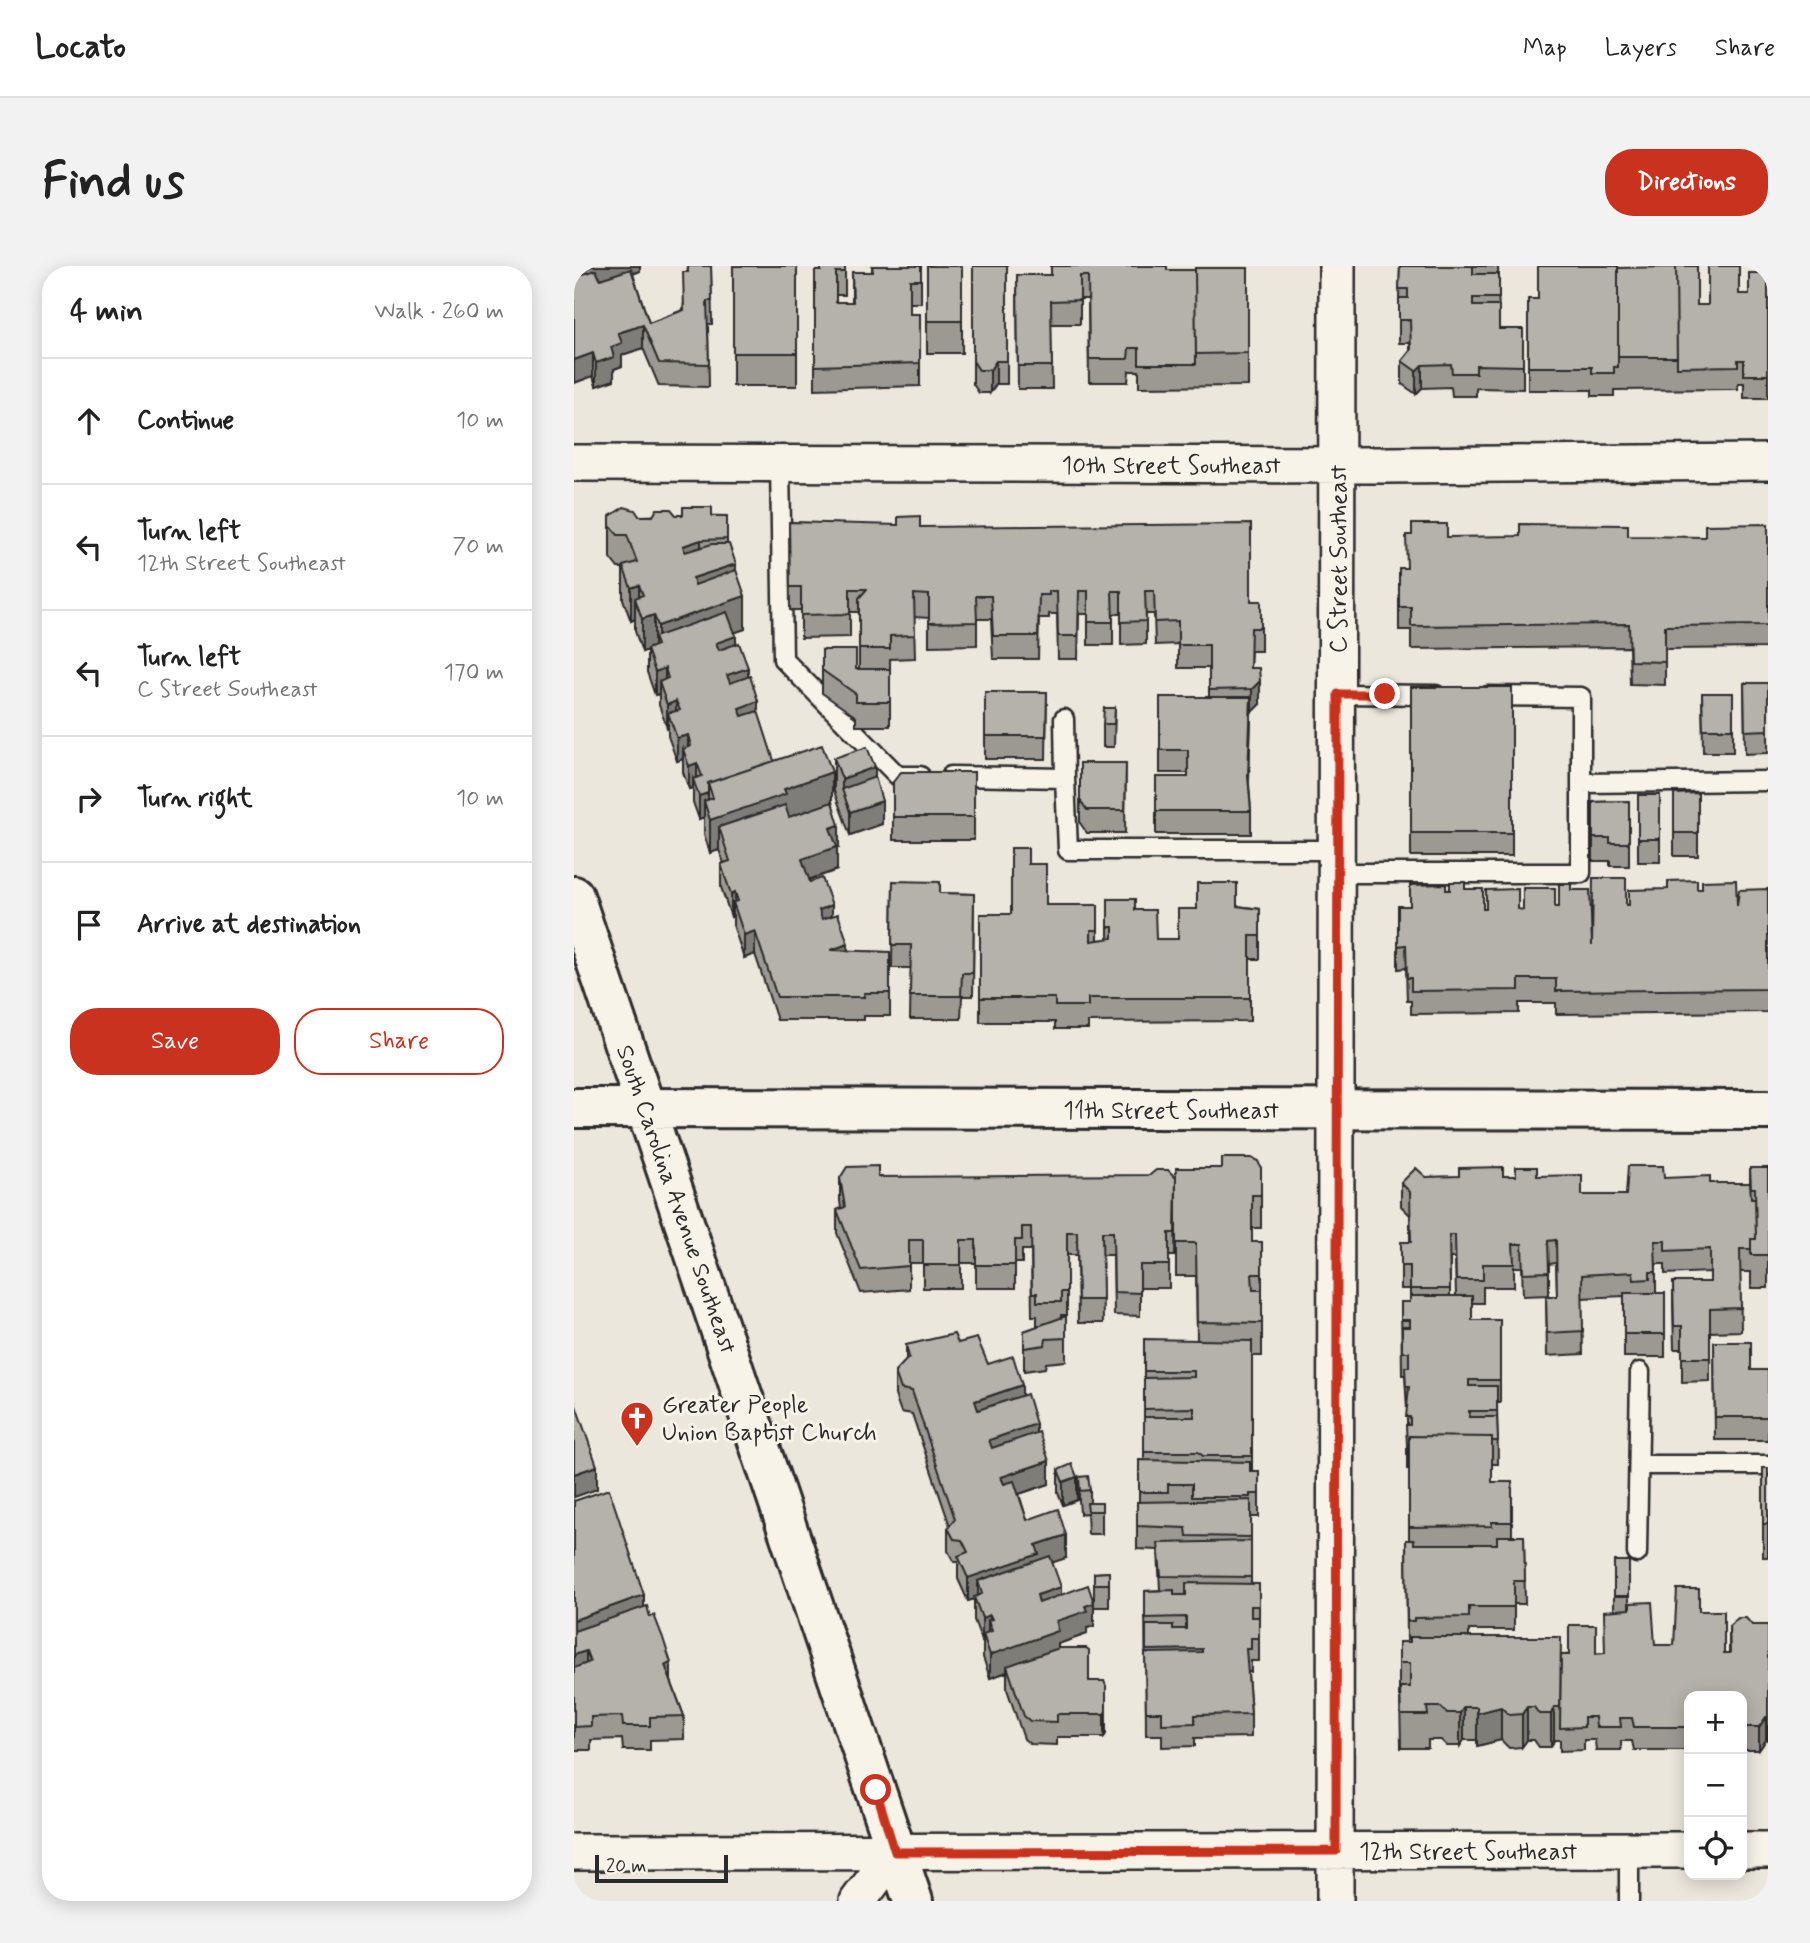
<!DOCTYPE html>
<html lang="en">
<head>
<meta charset="utf-8">
<style>
  :root { --surface:#fff; --page:#f2f2f2; --text:#222; --muted:#767676; --line:#e0e0e0; --accent:#c8321e }
  body { margin:0; font-family:Mynerve,sans-serif; background:var(--page); color:var(--text) }
  .controls { position:absolute; right:21px; bottom:21px; display:grid; overflow:hidden; border-radius:14px; box-shadow:0 4px 18px #0003 }
  .controls button { width:63px; height:63px; display:grid; place-items:center; padding:0; border:0; border-bottom:2px solid var(--line); background:var(--surface); color:var(--text); font:35px sans-serif }
  .scale { position:absolute; left:21px; bottom:18px; width:133px; box-sizing:border-box; padding-left:7px; border:4px solid #2b2b2b; border-top:0; font-size:19px; line-height:24px; white-space:nowrap; color:#2b2b2b; -webkit-text-stroke:5px #f7f3e8; paint-order:stroke }
  .stop { position:absolute; width:21px; height:21px; margin:-16px; border:5px solid #c8321e; border-radius:50%; background:#fff }
  .stop.end { background:#c8321e; border-color:#fff; box-shadow:0 2px 7px #0008 }
  .list { margin:0; padding:0; list-style:none }
  h2 { display:flex; justify-content:space-between; align-items:center; height:91px; margin:0; padding:0 28px; font-size:30px }
  h2 small { font-size:23px; font-weight:400; color:var(--muted) }
  .list li { display:grid; grid-template-columns:46px 1fr auto; gap:21px; align-items:center; box-sizing:border-box; height:126px; padding:0 28px; border-top:2px solid var(--line) }
  .list b { display:block; font-size:26px; white-space:nowrap }
  .list p { margin:0; font-size:23px; white-space:nowrap; color:var(--muted) }
  .list em { font-size:23px; font-style:normal; color:var(--muted) }
  .actions { display:flex; gap:14px; padding:21px 28px }
  .actions a { flex:1; padding:16px 0; border:2px solid var(--accent); border-radius:28px; text-align:center; font-size:24px; color:var(--accent) }
  .actions .main { background:var(--accent); color:#fff }
  .icon { flex:none; width:38px; height:38px; fill:none; stroke:currentColor; stroke-width:2; stroke-linecap:round; stroke-linejoin:round }
  .map { position:relative; flex:none; width:1194px; height:1635px; overflow:hidden; border-radius:28px }
  header { display:flex; align-items:center; gap:42px; box-sizing:border-box; height:98px; padding:0 35px; background:var(--surface); border-bottom:2px solid var(--line) }
  header strong { font-size:33px }
  nav { display:flex; gap:38px; margin-inline-start:auto; font-size:24px }
  .intro { display:flex; align-items:center; justify-content:space-between; box-sizing:border-box; height:168px; padding:0 42px }
  h1 { margin:0; font-size:49px }
  .button { padding:18px 32px; border-radius:28px; background:var(--accent); color:#fff; font-size:24px; font-weight:700 }
  main { display:flex; gap:42px; padding:0 42px }
  aside { flex:1; background:var(--surface); border-radius:28px; box-shadow:0 4px 18px #0003 }
  .map>svg:first-child { display:block }
</style>
</head>
<body>
<header>
<strong>Locato</strong>
<nav><a>Map</a><a>Layers</a><a>Share</a></nav>
</header>
<div class="intro"><h1>Find us</h1><a class="button">Directions</a></div>
<main>
<aside>
<h2>4 min<small>Walk · 260 m</small></h2>
<ul class="list">
<li><svg class="icon" aria-label="ahead" viewBox="0 0 24 24"><path d="M12 20V5M6 11l6-6 6 6"/></svg><div><b>Continue</b></div><em>10 m</em></li>
<li><svg class="icon" aria-label="left" viewBox="0 0 24 24"><path d="M17 20v-9H6M10 6l-5 5 5 5"/></svg><div><b>Turn left</b><p>12th Street Southeast</p></div><em>70 m</em></li>
<li><svg class="icon" aria-label="left" viewBox="0 0 24 24"><path d="M17 20v-9H6M10 6l-5 5 5 5"/></svg><div><b>Turn left</b><p>C Street Southeast</p></div><em>170 m</em></li>
<li><svg class="icon" aria-label="right" viewBox="0 0 24 24"><path d="M7 20v-9h11M14 6l5 5-5 5"/></svg><div><b>Turn right</b></div><em>10 m</em></li>
<li><svg class="icon" aria-label="arrive" viewBox="0 0 24 24"><path d="M6 21V4h12l-3 4 3 4H6"/></svg><div><b>Arrive at destination</b></div></li>
</ul>
<div class="actions"><a class="main">Save</a><a>Share</a></div>
</aside>
<div class="map">
<svg width="1194" height="1635" viewBox="0 0 1194 1635">
  <rect width="100%" height="100%" fill="#ebe7dd"/>
  <filter id="ink" filterUnits="userSpaceOnUse"><feTurbulence type="fractalNoise" baseFrequency=".0143" numOctaves="2"/><feDisplacementMap in="SourceGraphic" scale="14" xChannelSelector="R" yChannelSelector="G"/><feConvolveMatrix kernelMatrix="1 2 1 2 8 2 1 2 1" color-interpolation-filters="sRGB"/></filter>
  <g filter="url(#ink)">
    <g fill="none" stroke-linecap="round" stroke-linejoin="round">
      <defs>
        <path id="lane" d="M206,197L209,393L324,510H346
          M764,428L862,429
          M490,453L491,512
          M377,510L491,512L494,584H764
          M1007,517L1194,515
          M764,607H1007V431L914,430
          M1065,1199H1194
          M1063,1287L1066,1106
          M1055,1584V1635"/>
        <path id="street" d="M0,197L813,199L1194,196
          M1168,1584H1194
          M0,1586L1115,1584
          M284,1635L321,1586
          M761,1635L763,0"/>
        <path id="secondary" d="M0,630L339,1635
          M0,842L1194,844"/>
      </defs>
      <use href="#lane" stroke="#2b2b2b" stroke-width="23"/>
      <use href="#street" stroke="#2b2b2b" stroke-width="40"/>
      <use href="#secondary" stroke="#2b2b2b" stroke-width="44"/>
      <use href="#lane" stroke="#f7f3e8" stroke-width="18"/>
      <use href="#street" stroke="#f7f3e8" stroke-width="35"/>
      <use href="#secondary" stroke="#f7f3e8" stroke-width="38"/>
    </g>
    <path fill="#9c9993" stroke="#2b2b2b" stroke-width="2" fill-rule="evenodd" d="M0,0H66V5L59,8L75,57L109,44L114,0H137L138,58H134L135,121L85,120L69,82L48,89V100L40,103V114L22,120L19,110L0,117Z
      M159,0H223V120H159Z
      M271,0V29H262V36H278V6H298V0H347V37H336V48H346V120L241,123V5H247Z
      M353,0H388V87H353Z
      M399,0H433V118H422L416,127H405L399,118Z
      M826,0H924L925,63H949V123L902,122V130H878L877,121L848,122L842,128L828,118V95L836,85V77H825V32Z
      M674,2V120L565,121V105H555L554,116H515L514,33H506V58H477L478,123H444L443,9H477Z
      M1044,2L1123,39H1134L1165,28H1175L1194,7V132H1170V117H1164V123L1040,124V130H1018V124H954V33H964Z
      M102,249L153,250V278L162,305L171,363L161,366L162,378L174,410L184,447L200,495L258,536L265,582H263V604L235,614L258,650L274,685L316,686V750H290V754H203L181,688L170,692L159,659V650L157,651L147,621V598L150,597L145,584L136,587L130,568V551L125,553L119,536V522L115,523L109,506V493L103,495L94,470V461L93,462L85,439V428L81,429L73,406V384L68,386L61,365V353L57,355L49,333V302H44L36,292V260L65,250Z
      M215,256L346,261L677,335H687V385H677L676,402L686,438L677,446L675,517L677,545V568H582V511H614V507H586V431H635V402H604V378L581,379L580,348H572V378L547,379V348H539V379H514V348H505L504,393H484L483,348H475V352H465L464,393H419L417,353H403V379L355,380V352L340,351L341,392L316,393V460H282V451L248,427V384L282,403H285V346H276V371L227,372V344H216Z
      M1194,258V382L1091,383V419L1056,418L1055,381L837,383V364H825V302H832L873,271H1131Z
      M1170,417H1194V487L1171,488Z
      M837,421H938V590H837Z
      M411,426H473L472,493H411Z
      M1128,427H1159V486H1129Z
      M541,442L540,481H529V458Z
      M260,492L301,511L308,558L276,569L260,525Z
      M506,497H552L551,567H513L506,557Z
      M400,506V574H319V516Z
      M1124,527V590H1100V528Z
      M1064,529H1086V596H1064Z
      M1055,535V600H1036V595H1019V536Z
      M454,598L472,639H524V674L534,673V633L561,644L582,673H604L623,643L663,640L686,643V693H676V755L514,756V763H481V756H406V648H437Z
      M319,615L366,627L400,628L399,730H388L387,753H336L337,702H318Z
      M891,623L909,643L949,644L985,641L997,624L1018,679L1052,639L1123,623L1163,640L1194,623V746L982,748V737H945V747L837,748V735H833L832,702L824,703V640H836L872,624Z
      M687,902V962H678V976H688V1090H678V1205H685V1251H677V1318L685,1340V1395H677V1406H674L677,1448V1471L621,1472V1480L588,1481V1469H572L571,1325L586,1324L584,1284L563,1283V1236H565V1194H570V1105L623,1074L622,1010H602V935L601,990H595V1022H566V1050L540,1049L539,989H528L529,1057H504L503,989H493V1049H487L492,1073V1095L472,1097L471,1102L450,1105V1065L467,1059H463V1050H458L457,984H448V997H441V1022H402V997H387V1022H349V997H335V1023L287,1027L263,967V944L267,942L266,935V912L304,911L602,912Z
      M1176,902H1194V1022H1177V1006H1166L1167,1065L1136,1066V1115L1108,1116V1083H1100L1099,1039V1016H1136V1006L1091,1008V998H1082V1027H1091V1091H1050V1030L1008,1032L1009,1088L973,1090L972,1030H983L982,997L975,998V1029L949,1030L948,1001H940V1021H909V1037H898V1054H926V1137H923L924,1198H918V1216H938V1270H950L951,1338H940V1364H895V1371L987,1389L1031,1387L1040,1344V1295H1055V1343L1081,1379H1100L1125,1345L1150,1387H1155V1360L1194,1359V1474H1192L1185,1484H1171L1168,1476V1430H1115V1484H1060L1058,1475H1047V1484H1022L1021,1474H1010V1484L986,1485V1474H980L977,1481H965L960,1474H953L948,1481L935,1482L927,1474L903,1480V1474H890L886,1480H873L867,1474H854V1482H827L826,1430H825V1376H833L832,1274H835V1203H833V1144L831,1109H828L827,1036H836V1023H827V976H836V949L827,940V917L852,911L963,910L1008,929H1052L1090,912L1136,917H1176ZM876,992H881L882,1030H876Z
      M1140,1076L1177,1104H1194V1174H1141Z
      M384,1077L414,1098L448,1129L462,1167L475,1218L445,1228L453,1254L492,1292L478,1296L487,1329L520,1337V1307L535,1306V1341H520V1360L513,1362V1368L484,1378V1383L515,1415H530L532,1468L530,1471H483V1479L456,1478L450,1473L433,1423V1406L416,1412L409,1391V1374L408,1375L400,1354V1333L394,1335L384,1313V1296H380L374,1285V1262L376,1260L338,1148L327,1146L321,1129V1106L332,1095V1079Z
      M1194,1202V1291H1189V1235Z
      M484,1204L503,1234L489,1239L484,1227Z
      M505,1211L516,1224V1237L528,1245V1268H514L513,1247L506,1248L505,1234Z
      M0,1235L70,1341L110,1450V1473L76,1474V1484H49L48,1473L17,1474V1484H0Z"/>
    <path fill="#7f7d78" stroke="#2b2b2b" stroke-width="2" d="M14,0H66V5L0,28V5Z
      M69,59V82L48,89V100L40,103V114L22,120V97L44,67Z
      M19,87V110L0,117V94Z
      M422,95V118L416,127V104Z
      M848,99V122L842,128V105Z
      M127,274V307L109,313V280Z
      M162,298V331L119,345V312Z
      M65,319V345L61,332V353L57,355V322Z
      M171,330V363L84,393V360Z
      M80,349V382L68,386V353Z
      M162,370V393L142,400V377Z
      M91,402V426L85,416V428L81,429V406Z
      M174,402V426L153,432V409Z
      M686,415V438L678,446V423Z
      M677,431V454L674,533V510Z
      M102,435V459L94,447V461L93,462V439Z
      M184,435V458L165,465V442Z
      M114,469V492L109,483V493L103,495V472Z
      M123,497V520L119,513V522L115,523V500Z
      M301,501V534L268,523V513Z
      M258,506V539L212,555L145,561V584L136,587V554L210,523Z
      M134,527V546L130,535V551L125,553V530Z
      M308,535V558L276,569V546Z
      M265,559V582H263V604L228,616V593L256,562Z
      M161,626V641L159,636V650L157,651V628Z
      M258,639V662L245,667V644Z
      M181,665V688L170,692V669Z
      M274,678V701L257,684Z
      M448,1119V1142L401,1158V1135Z
      M462,1158V1181L415,1197V1174Z
      M475,1195V1218L427,1234V1211Z
      M23,1200V1223L0,1231V1208Z
      M503,1211V1234L489,1239V1216Z
      M492,1269V1292L465,1301L404,1315V1332L394,1335V1312L462,1279Z
      M487,1321V1344L463,1352V1329Z
      M70,1329V1352L0,1377V1354Z
      M520,1337V1360L513,1362V1368L484,1378V1389L433,1400V1406L416,1412V1389L511,1340Z
      M416,1349V1361L414,1354V1373L409,1368V1374L408,1375V1352Z
      M12,1385V1408L0,1412V1389Z
      M97,1397V1420L91,1399Z
      M890,1441V1474L886,1480V1447Z
      M927,1441V1474L903,1480V1447Z
      M953,1441V1474L948,1481V1448Z
      M980,1441V1474L977,1481V1448Z
      M532,1445V1468L530,1471V1448Z
      M1192,1451V1474L1185,1484V1461Z"/>
    <path fill="#b5b2ab" stroke="#2b2b2b" stroke-width="2" d="M0,0H14L0,5Z
      M114,0H137L138,35H133L135,98L85,97L69,59L44,67L48,77L37,81L40,91L22,97L19,87L0,94V11L22,4L26,13L57,3L75,57L110,44L109,6H114Z
      M159,0H223V87H159Z
      M247,0H271V6H262V36H279L278,6H299L298,0H347V14H336V48H346V97L241,100V5H247Z
      M353,0H388V55H353Z
      M399,0H433V95H422L416,104H405L399,95Z
      M477,0H593V4H621L622,98H565V82H555L554,93H515L514,10H506V34L477,35L478,100H444L443,9H477Z
      M826,0H899V8H925V32H899V40H925V63H949V100L902,99V107H878L877,98L848,99L842,105L828,95L837,84L836,54H825V32H834V23H825Z
      M964,0H1044V101H1040V107H1018V101H954V33H964Z
      M1102,0H1123V39H1134V0H1165V28H1175V7H1194V109H1170V94H1164V100L1103,101Z
      M1102,1L1103,91H1044V2Z
      M621,2H674V87L622,88Z
      M50,241L61,244L65,250H79L83,243H97L102,249H109V241H138V250H153V273L127,274L109,280L111,286L138,278H155L162,298L119,312L121,319L162,304L171,330L84,360L80,349L68,353L61,332L69,329L65,319L57,322L49,300L63,296L53,269H44L36,260V250Z
      M346,250V261L677,258V335H687V362H677L676,402H685L686,415L678,423L635,424V379H604V355L581,356L580,325H571L572,355L547,356V325H538L539,356H514V325H505L504,370H484L483,325H475V329H465L464,370H419L417,330H402L403,356L355,357V329L340,328L341,369L316,370V383H285V332L293,323H276V348L227,349V321H216L215,256L324,259V251Z
      M838,258H873V271L946,270V258L1054,259V270L1131,271V259L1194,258V359L1091,360V396L1056,395L1055,358L837,360V341H825V302H833L832,269H838Z
      M153,346L162,370L142,377L145,384L165,377L174,402L153,409L156,417L176,410L184,435L165,442L168,450L184,445L200,495L134,517V527L125,530L119,513L128,510L123,497L115,500L109,483L117,480L114,469L103,472L94,447L106,444L102,435L93,439L85,416L94,412L91,402L81,406L73,383L83,379L80,371Z
      M248,384H282V403H316V436H282V428L248,404Z
      M1170,417H1194V464L1171,465Z
      M837,421H938V567H837Z
      M411,426H473L472,470H411Z
      M1128,427H1159V463H1129Z
      M586,431H677L674,510L677,545H582V511H614V484H586Z
      M530,442H541L540,458H529Z
      M248,479L258,506L210,523L212,528L136,554L130,535L139,532L134,517Z
      M293,481L301,501L268,513L260,492Z
      M506,497H552L551,544H513L506,534Z
      M327,506H400V551H319V516Z
      M301,511L308,535L276,546L268,523Z
      M1124,527V567H1100V528Z
      M1064,529H1086V573H1064Z
      M1055,535V577H1036V572H1019V536Z
      M258,536L265,559L256,562L263,581L228,593L236,616L248,612L258,639L245,644L248,653L264,648L274,678L257,684L316,686V727H290V731H203L181,665L170,669L159,636L164,635L161,626L157,628L147,598L156,595L145,561L211,539L215,551Z
      M437,582H454V598H472V639H524V664H517V675L539,672V661H534V633H561V644H581L582,673H604V643H623V617H663V640L686,643V670H676V732H514V740H481V732H406V648H437Z
      M1019,612H1052V639H1055V624L1094,623V615L1123,614V623H1128V615L1162,614L1163,640L1165,624L1194,623V723L982,725V713H945V724L837,725V712H833L832,679L824,680V640H836V619L872,618V624H876V616H891V623H909V643H912V624L944,623V643L949,644V622H981V641H985V618H997V624H1016L1018,679Z
      M319,615L366,616V627L400,628L399,707H388L387,730H336L337,679H318Z
      M648,892H677L684,895L687,902V929H678V976H688V1008H678L679,1024H688V1057L623,1056L622,977H602V902H648Z
      M304,900V911L576,909L582,904H594L602,912L601,967H595V999H566V1027L540,1026L539,966H528L529,1034H504L503,966H493V1026H487V1036H463V1027H458L457,961H448V974H441V999H402V974H387V999H349V974H335V1000L287,1004L263,944L271,941L266,912L273,901Z
      M1054,900H1089L1090,912L1136,910V917H1176L1177,932H1181L1182,973H1177V983H1166L1167,1042L1136,1043V1092H1108V1060H1100L1099,1016H1136V983L1091,985V975H1081L1082,1006H1076V1013L1060,1014L1059,1006L1008,1009L1009,1065L973,1067L972,1030H983L982,974L974,975L975,1006L949,1007L948,978H939L940,998H909V1014H882L881,969H875L876,1023H836V1000H827V976H837L836,926L827,917L842,902L852,911L885,910V902L929,901V910H942V901H963V910L1008,909V929H1052Z
      M1176,902H1194V989H1177V973H1182L1181,922H1177Z
      M1050,1027H1091V1068H1050Z
      M836,1030H898V1054H926V1114H895V1120H923V1145H895V1151H923L924,1175H918V1171L835,1170V1180H833L832,1159H836V1151H832L835,1121H832L831,1101H835V1086H828V1061H836V1054H827V1036H836Z
      M492,1050V1072L472,1073L471,1079L450,1082V1065Z
      M380,1068L384,1077L403,1072L414,1098L439,1090L448,1119L401,1135L404,1144L453,1128L462,1158L415,1174L418,1182L465,1166L475,1195L427,1211L430,1218L440,1215L453,1254L484,1243L492,1269L462,1279L465,1288L394,1312L384,1290L394,1286L388,1274L380,1273L374,1262L381,1253L338,1125L327,1123L321,1106L335,1091L332,1079Z
      M570,1073L678,1075V1190H629L624,1186H570V1151H620V1142L570,1143V1112L620,1111V1105H570Z
      M1140,1076H1177V1104H1194V1151H1141Z
      M0,1134L23,1200L0,1208Z
      M835,1170L918,1171V1216H938V1256H918V1260L835,1261Z
      M565,1194L676,1196V1205H685V1228H676V1231H618V1218H594V1226H565Z
      M498,1198L503,1211L489,1216L484,1204Z
      M1189,1202H1194V1258H1189Z
      M514,1210L516,1224L506,1225L505,1211Z
      M35,1223L70,1329L0,1354V1235Z
      M677,1234V1271L613,1270L612,1262L563,1260V1236Z
      M513,1237H528V1245H514Z
      M923,1270H950L951,1315H940V1341H895V1351L840,1352V1355H833L832,1274H840V1278H923Z
      M677,1275V1311L587,1310L584,1277Z
      M476,1290L487,1321L463,1329L465,1337L514,1319L520,1337L511,1340L513,1345L483,1355L484,1365L416,1389L409,1368L418,1365L414,1354L418,1353L416,1349L408,1352L400,1331L408,1328L404,1315Z
      M1040,1295H1055V1330H1040Z
      M535,1306V1318H520V1307Z
      M612,1317L685,1318V1340H677V1351H685V1372H677V1383H672L677,1448L621,1449V1457L588,1458V1446H572L571,1387L628,1386V1383L572,1384V1359H599V1363H612V1351L571,1352V1325L600,1324V1329H612Z
      M1103,1323H1125V1345H1150V1387H1156L1155,1360L1164,1352H1172L1178,1359H1194V1451H1192L1185,1461H1171L1168,1453V1430H1115V1461H1060L1058,1452H1046L1047,1461H1022L1021,1451H1010V1461L986,1462L987,1389H995V1359H1022V1388L1031,1387L1030,1345L1056,1343V1337L1078,1336L1081,1379H1100Z
      M73,1340L76,1351L80,1349L89,1372L97,1397L91,1399L110,1450L76,1451V1460H49L48,1450L17,1451V1460L0,1461V1402L16,1396L12,1385L0,1389V1365Z
      M836,1371H987L986,1441H980L977,1448H965L960,1441H953L948,1448L935,1449L927,1441L903,1447V1441H890L886,1447H873L867,1441H853L854,1449H827L826,1421H836V1397H825V1376H836Z
      M485,1382H512L515,1384V1415H530L532,1420V1445L530,1448H483V1456L456,1455L450,1450L433,1400Z"/>
  </g>
  <g fill="none" stroke-linecap="round" stroke-linejoin="round" filter="url(#ink)">
    <path stroke="#c8321e" stroke-width="9" d="M302,1524L321,1586L762,1585L764,428H811"/>
  </g>
  <defs>
    <symbol id="church-pin" viewBox="-11 -11 22 30"><path d="M0 17L-7.5 6A9.5 9.5 0 1 1 7.5 6Z" fill="#c8321e" stroke="#f7f3e8"/><path d="M-1.2-6h2.4v3.5h3.3v2.4h-3.3V6h-2.4V-.1h-3.3v-2.4h3.3Z" fill="#fff"/></symbol>
  </defs>
  <g fill-rule="evenodd">
    <use href="#church-pin" x="44" y="1133" width="38" height="52"/>
  </g>
  <g text-anchor="middle" stroke-width="6" stroke-linejoin="round" paint-order="stroke">
    <g font-size="24" fill="#2b2b2b" stroke="#f7f3e8">
      <text x="597" y="207">10th Street Southeast</text>
      <text transform="translate(764 293) rotate(-90)" y="8">C Street Southeast</text>
      <text x="597" y="852">11th Street Southeast</text>
      <text transform="translate(103 933) rotate(71)" y="8">South Carolina Avenue Southeast</text>
      <text x="894" y="1593">12th Street Southeast</text>
    </g>
    <g font-size="24" fill="#2b2b2b" stroke="#f7f3e8" text-anchor="start">
      <text x="88" y="1146">Greater People<tspan x="88" dy="28">Union Baptist Church</tspan></text>
    </g>
  </g>
</svg>
<div class="controls">
<button>+</button>
<button>−</button>
<button><svg class="icon" aria-label="locate" viewBox="0 0 24 24"><circle cx="12" cy="12" r="6"/><path d="M12 2v4M12 18v4M2 12h4M18 12h4"/></svg></button>
</div>
<div class="scale">20 m</div>
<div class="stop" style="left:302px;top:1524px"></div>
<div class="stop end" style="left:811px;top:428px"></div>
</div>
</main>
</body>
</html>
